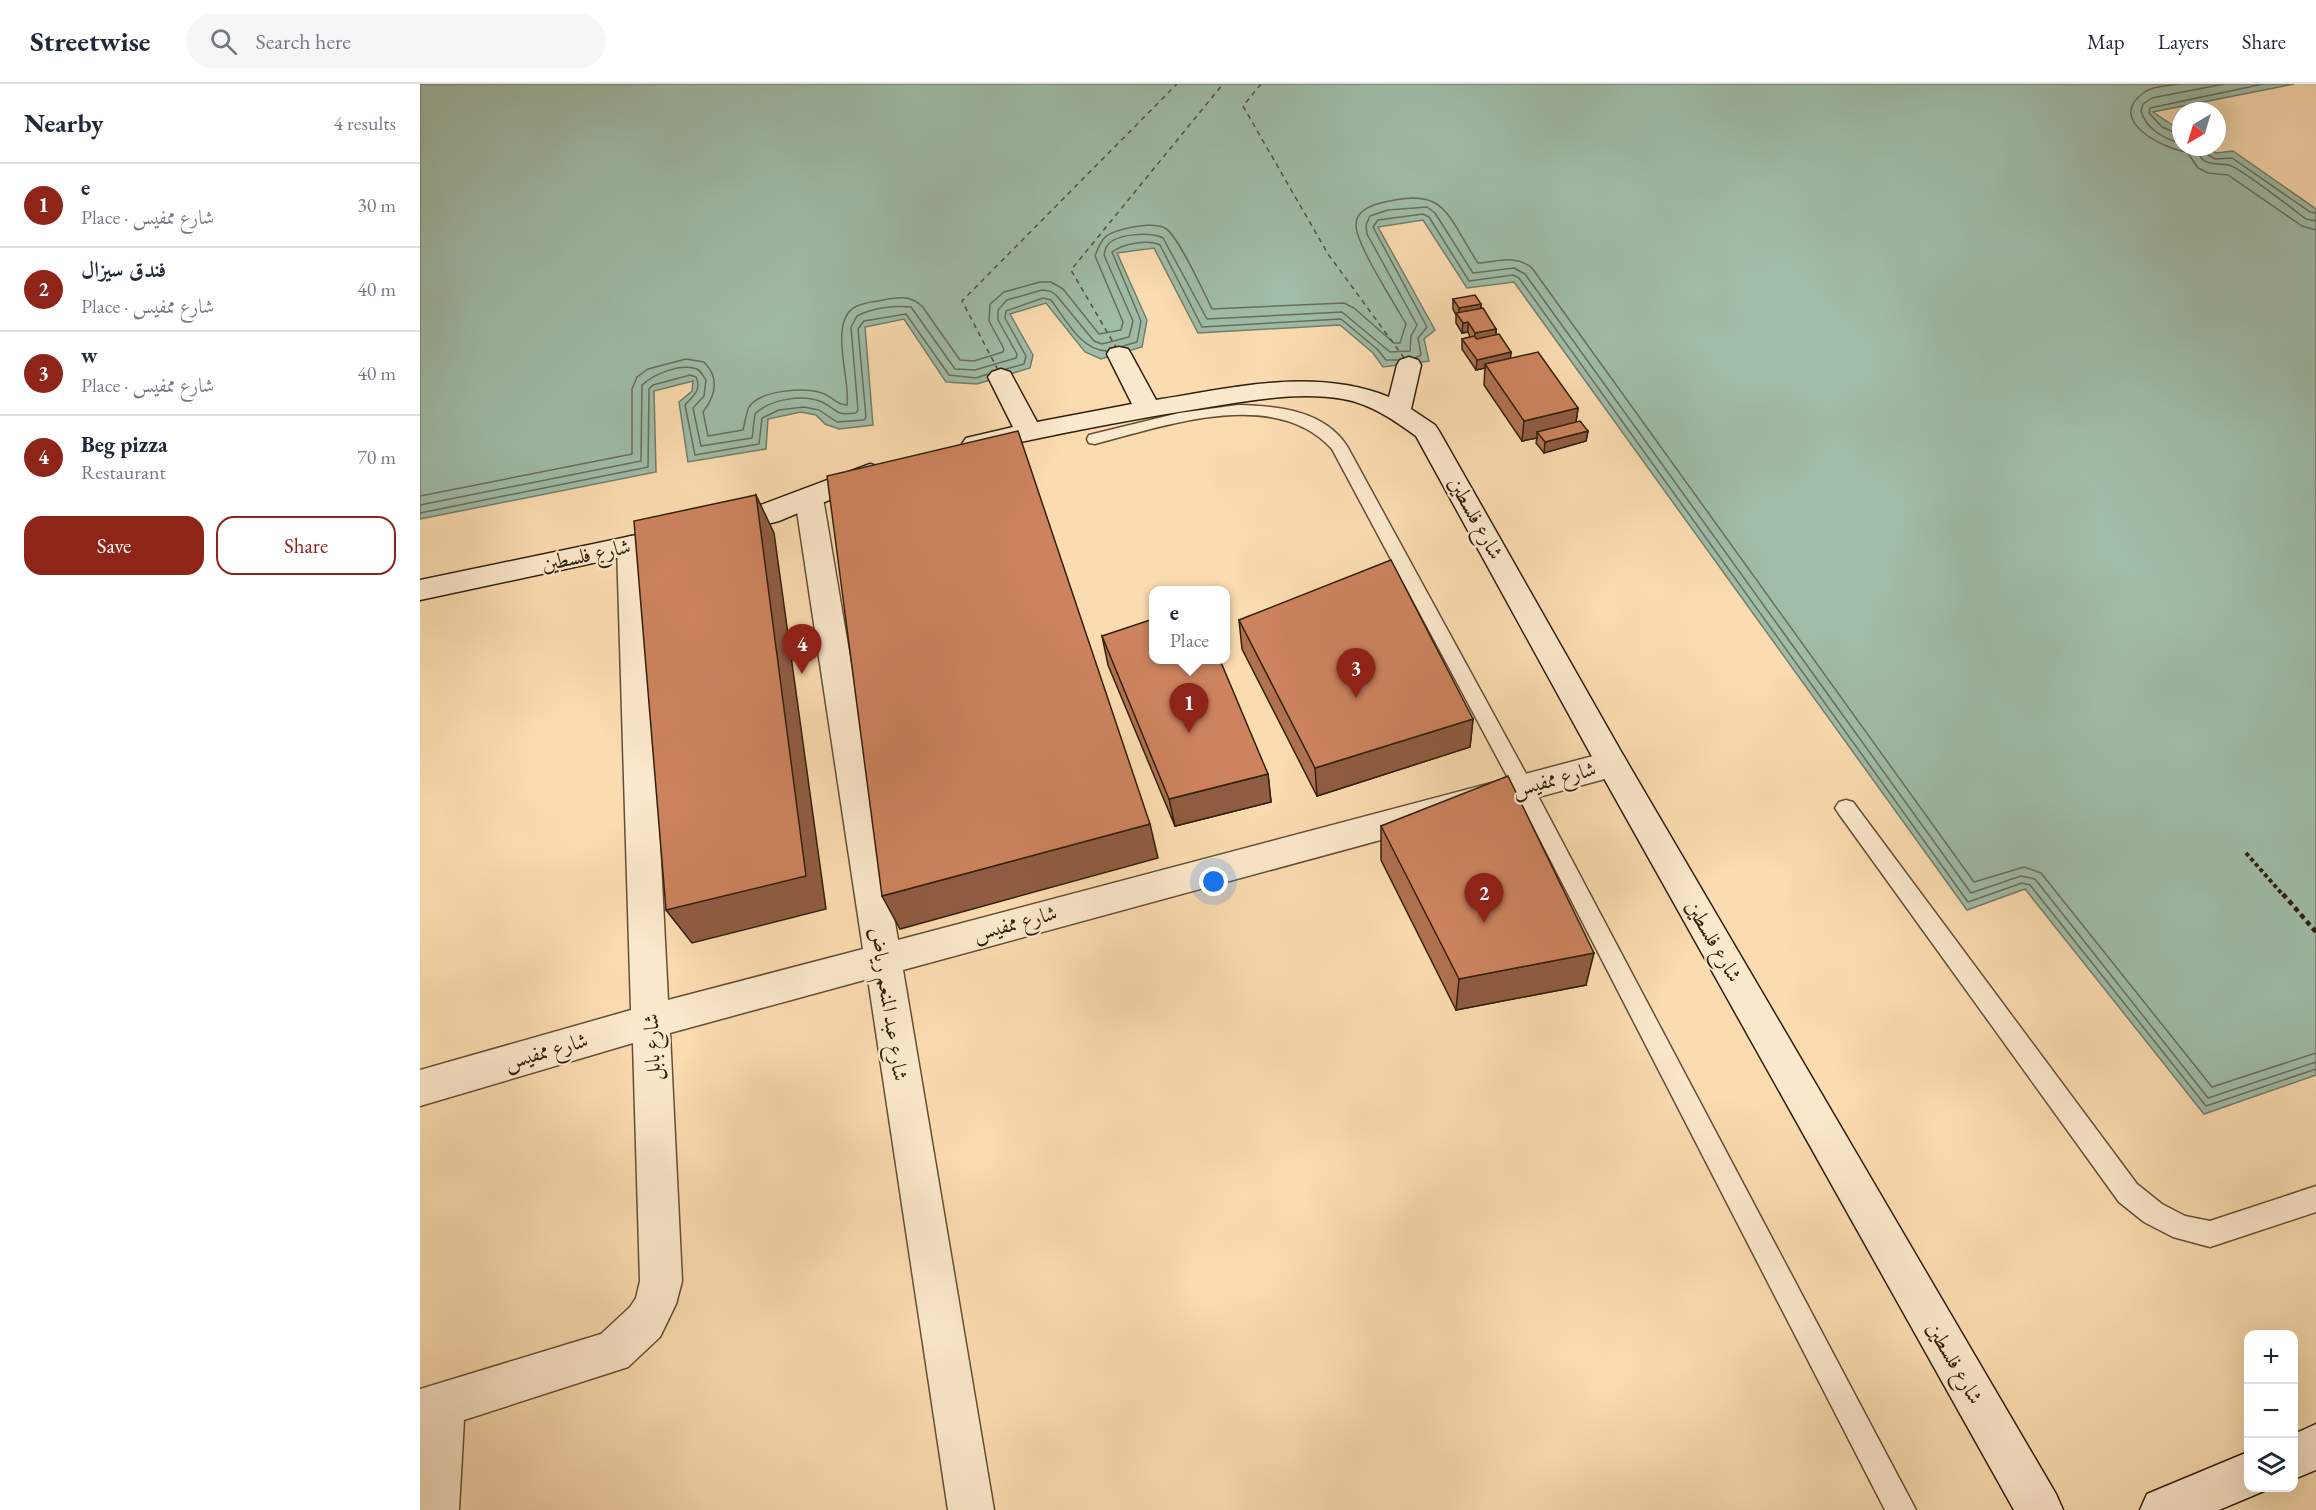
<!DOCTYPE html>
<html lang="en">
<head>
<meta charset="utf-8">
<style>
  :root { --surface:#fff; --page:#f6f6f7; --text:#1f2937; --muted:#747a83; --line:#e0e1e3; --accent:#8f2418 }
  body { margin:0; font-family:"EB Garamond",Amiri,serif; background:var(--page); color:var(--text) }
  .controls { position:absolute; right:18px; bottom:18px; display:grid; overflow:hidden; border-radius:12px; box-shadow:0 6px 24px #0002 }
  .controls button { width:54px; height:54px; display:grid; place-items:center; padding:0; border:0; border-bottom:2px solid var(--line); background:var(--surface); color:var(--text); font:30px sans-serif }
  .compass { position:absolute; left:1752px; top:18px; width:54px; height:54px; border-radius:50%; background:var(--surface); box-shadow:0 6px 24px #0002; rotate:218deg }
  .you { position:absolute; left:794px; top:798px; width:21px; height:21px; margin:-15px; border:4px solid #fff; border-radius:50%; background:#1a73e8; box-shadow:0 0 0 9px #1a73e833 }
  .badge { display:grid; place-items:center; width:39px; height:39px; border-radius:50%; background:var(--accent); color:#fff; font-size:20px; font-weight:700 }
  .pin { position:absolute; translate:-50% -50px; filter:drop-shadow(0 2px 3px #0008) }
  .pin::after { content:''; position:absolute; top:32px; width:21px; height:18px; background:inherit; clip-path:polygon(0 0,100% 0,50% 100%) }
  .popup { position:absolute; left:729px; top:502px; width:81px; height:78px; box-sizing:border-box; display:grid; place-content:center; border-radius:12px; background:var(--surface); filter:drop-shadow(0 2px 4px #0005); font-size:20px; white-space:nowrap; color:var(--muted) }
  .popup b { font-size:22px; color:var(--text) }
  .popup::after { content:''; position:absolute; left:50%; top:100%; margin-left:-12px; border:12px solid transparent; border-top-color:var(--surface) }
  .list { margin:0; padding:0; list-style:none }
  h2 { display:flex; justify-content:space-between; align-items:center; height:78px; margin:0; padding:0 24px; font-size:26px }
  h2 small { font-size:20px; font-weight:400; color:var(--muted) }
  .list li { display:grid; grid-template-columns:39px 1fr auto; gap:18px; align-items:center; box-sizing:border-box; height:84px; padding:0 24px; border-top:2px solid var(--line) }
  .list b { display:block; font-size:22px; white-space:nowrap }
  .list p { margin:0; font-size:20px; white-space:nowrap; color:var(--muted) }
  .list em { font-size:20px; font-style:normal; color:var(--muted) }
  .actions { display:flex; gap:12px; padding:18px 24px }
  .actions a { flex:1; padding:14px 0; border:2px solid var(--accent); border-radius:18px; text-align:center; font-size:21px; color:var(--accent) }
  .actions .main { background:var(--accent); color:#fff }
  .icon { flex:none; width:33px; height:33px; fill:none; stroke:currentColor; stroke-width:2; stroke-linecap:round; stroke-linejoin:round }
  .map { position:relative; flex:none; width:1896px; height:1426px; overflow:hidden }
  header { display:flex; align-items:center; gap:36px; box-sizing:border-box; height:84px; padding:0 30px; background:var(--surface); border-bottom:2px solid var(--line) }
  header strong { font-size:28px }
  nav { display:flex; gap:33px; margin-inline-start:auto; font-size:21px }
  .search { width:420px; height:54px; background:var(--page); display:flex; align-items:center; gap:15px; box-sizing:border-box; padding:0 21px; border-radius:33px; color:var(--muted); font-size:22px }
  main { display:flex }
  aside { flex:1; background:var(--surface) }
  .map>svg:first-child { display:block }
</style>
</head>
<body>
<header>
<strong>Streetwise</strong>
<div class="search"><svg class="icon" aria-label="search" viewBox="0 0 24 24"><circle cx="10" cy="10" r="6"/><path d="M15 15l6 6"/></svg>Search here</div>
<nav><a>Map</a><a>Layers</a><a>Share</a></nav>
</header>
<main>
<aside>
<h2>Nearby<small>4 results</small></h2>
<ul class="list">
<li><span class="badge">1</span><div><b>e</b><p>Place · شارع ممفيس</p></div><em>30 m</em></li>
<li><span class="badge">2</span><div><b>فندق سيزال</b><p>Place · شارع ممفيس</p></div><em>40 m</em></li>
<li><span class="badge">3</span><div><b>w</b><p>Place · شارع ممفيس</p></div><em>40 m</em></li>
<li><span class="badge">4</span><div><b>Beg pizza</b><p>Restaurant</p></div><em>70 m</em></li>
</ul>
<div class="actions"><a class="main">Save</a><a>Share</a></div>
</aside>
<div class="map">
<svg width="1896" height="1426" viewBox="0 0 1896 1426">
  <rect width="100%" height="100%" fill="#fbdcb0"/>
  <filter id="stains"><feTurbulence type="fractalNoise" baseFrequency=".00333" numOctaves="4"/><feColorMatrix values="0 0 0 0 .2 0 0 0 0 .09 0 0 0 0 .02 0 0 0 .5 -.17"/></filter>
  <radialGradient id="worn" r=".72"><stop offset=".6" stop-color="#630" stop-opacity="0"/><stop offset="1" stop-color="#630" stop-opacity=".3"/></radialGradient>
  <path fill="#9fbca8" stroke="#737e69" stroke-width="1.5" d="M0,0H1874L1733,28L1761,47V63H1786L1796,69L1813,67L1896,125V991L1784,1030L1605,805L1547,826L1094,198L1047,204L1003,136L958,143L1015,246L1004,255L1009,277L963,283L953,269L920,241L778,249L734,164L697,169L727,236L722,263L681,275L665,268L626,219L590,230L613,271L610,284L557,300L526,298L484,235L445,243L453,341L419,345L405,340L396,331L381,328L348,335L346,365L268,378L259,318L272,307L273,297L234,307L236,388L0,435Z"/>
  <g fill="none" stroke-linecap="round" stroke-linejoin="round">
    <path stroke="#686e5a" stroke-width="1.5" d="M1758,0C1747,2 1731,2 1722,10C1687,37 1744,65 1767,68L1778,84L1788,89L1808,91L1882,142L1896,146
      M1761,51L1742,43L1729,29L1730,24L1843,0
      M1761,59C1744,55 1726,45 1721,27L1723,20L1732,14L1804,0
      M1777,63C1781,84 1793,78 1809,81C1819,83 1874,126 1886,135L1896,137
      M1784,63L1785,69L1795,75L1812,74L1890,128L1896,129
      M703,262L717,258L721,237L692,168C702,160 728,155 740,161L782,243L921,235L957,265L966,276H978
      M995,274L1001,271L998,254L1007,243L953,143L958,136L1003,130L1009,133L1049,197L1093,191L1099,194L1548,818L1602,799L1610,801L1786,1022L1896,985
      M586,285L604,280L606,272L585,234L586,227L623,214L631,216C645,234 661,267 687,267
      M0,412L212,370V305L217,293L228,285L266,275L284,278C300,294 296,311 283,328L288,352L323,346C325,339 326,329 329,323C340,306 385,303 402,309C412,312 416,321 427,321C431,297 408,238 435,223C443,218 454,218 463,216C478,213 490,211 502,222L540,276L554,277L583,268L584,265L569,237L570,220L584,208L620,198H631L643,205L679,250L701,246L703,238L675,172C682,152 686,149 708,144C719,142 734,139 745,144C758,151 784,209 792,225L924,219L934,224L974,259H980L986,240C975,220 936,161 936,141C936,129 947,123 957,120C1027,101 1025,129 1058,179C1077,178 1095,170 1112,184L1554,798L1604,783L1621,789L1792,1003L1896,969
      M0,421L221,377L222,301C234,290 260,279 277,285C281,287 283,292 286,296L284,312L273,324L281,362L332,354L335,330C350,315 383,310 402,318C419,326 413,332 436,329L438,326L431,243L437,232C452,224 474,221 491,223L535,285L555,286L596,274L597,270L578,236V226L587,216L622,206L630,207L636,211L674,257L682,260L709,253L713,237L684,171C685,168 685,164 687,162C695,149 731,148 743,154L787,235L922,228L970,268L990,267L991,252L997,241L947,150L946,141L950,132L968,126L1007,123L1015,129L1053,189L1094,184L1105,190L1551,809L1601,792L1615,795L1788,1014L1896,978
      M0,429L228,383L229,305L233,301L270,291L276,293C282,306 273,312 265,321L275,371L339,360L342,334L359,326L384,323L399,326L417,338L444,336L446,333L438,245L444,237L486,230L529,291L556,294L568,290"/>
    <path stroke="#524f3a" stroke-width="1.5" stroke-dasharray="5 4.5" stroke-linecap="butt" d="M841,0L823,22L908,170L985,275
      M697,265L651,186L803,0
      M578,286L542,217L757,0"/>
    <defs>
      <path id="lane" d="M818,321C857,322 904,326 927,362L1110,697L1496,1426H1465L1095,707L912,365C855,302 745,342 675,360L669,359L667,355L669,351L759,329Z
        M1426,716L1433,718L1717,1100L1742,1120L1765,1132L1790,1137L1896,1102V1128L1790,1163L1753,1153L1724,1138L1699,1118L1419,730L1415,724L1419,718Z"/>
      <path id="street" d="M389,405L399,408L403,414L478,856L1192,667L1203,671L1208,680L1203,689L1192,693L483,886L574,1426H528L448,895L250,949L262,1197L256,1220L240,1253L208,1283L44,1336L39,1426H0V1305L181,1250L210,1223L216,1214L220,1197L213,959L0,1022V986L211,926L197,462L201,455L211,452L221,455L225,462L248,916L443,865L375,414L379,408Z"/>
      <path id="secondary" d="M699,263L708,265L711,270L736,316C812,304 894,283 969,313L977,281L980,276L989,273L998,276L1001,281L991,325L1015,341L1019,347L1203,671L1636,1410L1643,1426H1594L1181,689L996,352C974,336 951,320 923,315C877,307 829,317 783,324C706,336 631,351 555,368L546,366L542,360L546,354L593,343L568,293L572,288L581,285L590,288L617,338L712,320L687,270L690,265Z
        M450,380L460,383L463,389L460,395L359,437L318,448L0,516V496L317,430Z
        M1896,1340V1386L1874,1395V1350Z
        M1828,1368V1404H1846L1844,1407L1799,1426H1720L1727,1410Z"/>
    </defs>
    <use href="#lane" stroke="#644f34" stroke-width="3"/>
    <use href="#street" stroke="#644f34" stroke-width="3"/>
    <use href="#secondary" stroke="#31200b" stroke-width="3"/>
    <path stroke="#31200b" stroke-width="4" stroke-dasharray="4 3" stroke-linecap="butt" d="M1826,769L1864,812"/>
    <path stroke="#31200b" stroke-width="4.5" stroke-dasharray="5 4" stroke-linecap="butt" d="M1863,810L1896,848"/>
    <use href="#lane" fill="#fce8cc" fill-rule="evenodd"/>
    <use href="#street" fill="#fce8cc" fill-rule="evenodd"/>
    <use href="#secondary" fill="#fce8cc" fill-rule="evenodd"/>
  </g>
  <path fill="#b07151" stroke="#31200b" stroke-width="1.5" d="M1033,215L1061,220V224L1076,245V251L1091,268L1090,275L1158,324L1156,338L1168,347L1166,357L1124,369L1116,359L1117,354L1102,357L1064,301L1065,284L1056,286L1042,265V255L1050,253L1048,248L1042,249L1036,239V231L1033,225Z
    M819,536L1053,635L1050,663L897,712L822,565Z
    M682,552L848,690L851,718L755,742L688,581Z
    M961,742L1166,901L1036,926L961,776Z"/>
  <path fill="#905c42" stroke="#31200b" stroke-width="1.5" d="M1061,220L1060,230L1039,232V224Z
    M1048,238V248L1042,249L1043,239Z
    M1076,245V255L1054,259L1055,249Z
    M1091,268L1090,278L1065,280V284L1056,286L1057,276Z
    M1158,324L1155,345L1117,348V354L1102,357L1104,337Z
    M1168,347L1166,357L1124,369L1125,358Z
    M336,411L354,449L406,825L272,859L246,826Z
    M1053,635L1050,663L897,712L895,684Z
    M848,690L851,718L755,742L749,715Z
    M730,740L738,774L480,845L462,812Z
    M1174,869L1166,901L1036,926L1039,895Z"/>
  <path fill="#cd835e" stroke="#31200b" stroke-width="1.5" d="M1055,211L1061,220L1039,224L1033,215Z
    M1063,224L1076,245L1055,249L1048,238L1043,239L1036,229Z
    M1079,250L1091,268L1057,276L1042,255L1054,252L1057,255Z
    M1118,268L1158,324L1104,337L1065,280Z
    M1160,337L1168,347L1125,358L1117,348Z
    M598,347L730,740L462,812L407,392Z
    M336,411L386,792L246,826L214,437Z
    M971,476L1053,635L895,684L819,536Z
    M733,535V576H800L848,690L749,715L682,552Z
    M1088,692L1174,869L1039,895L961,742Z"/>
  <g text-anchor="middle" stroke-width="4.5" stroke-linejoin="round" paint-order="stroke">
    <g font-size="21" fill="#31200b" stroke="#fce8cc">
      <text transform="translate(1056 434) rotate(61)" y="7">شارع فلسطين</text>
      <text transform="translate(166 471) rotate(-12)" y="7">شارع فلسطين</text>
      <text transform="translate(1134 695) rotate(-15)" y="7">شارع ممفيس</text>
      <text transform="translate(595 839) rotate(-15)" y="7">شارع ممفيس</text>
      <text transform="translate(1294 857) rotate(60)" y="7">شارع فلسطين</text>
      <text transform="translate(469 920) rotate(81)" y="7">شارع عبد المنعم رياض</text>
      <text transform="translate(232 963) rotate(-92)" y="7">شارع بابل</text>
      <text transform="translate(126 967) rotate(-16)" y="7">شارع ممفيس</text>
      <text transform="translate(1535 1279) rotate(60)" y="7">شارع فلسطين</text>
    </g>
  </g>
  <rect width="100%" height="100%" filter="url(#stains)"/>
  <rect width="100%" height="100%" fill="url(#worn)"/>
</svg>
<div class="controls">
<button>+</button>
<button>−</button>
<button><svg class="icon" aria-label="layers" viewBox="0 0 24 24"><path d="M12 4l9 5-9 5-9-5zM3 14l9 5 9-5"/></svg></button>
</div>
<svg class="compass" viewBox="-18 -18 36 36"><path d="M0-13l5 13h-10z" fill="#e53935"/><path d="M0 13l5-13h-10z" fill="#747a83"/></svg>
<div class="you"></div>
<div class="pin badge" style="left:769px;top:649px">1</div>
<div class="popup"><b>e</b>Place</div>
<div class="pin badge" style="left:1064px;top:839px">2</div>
<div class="pin badge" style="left:936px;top:614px">3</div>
<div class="pin badge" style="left:382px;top:590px">4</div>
</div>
</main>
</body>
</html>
